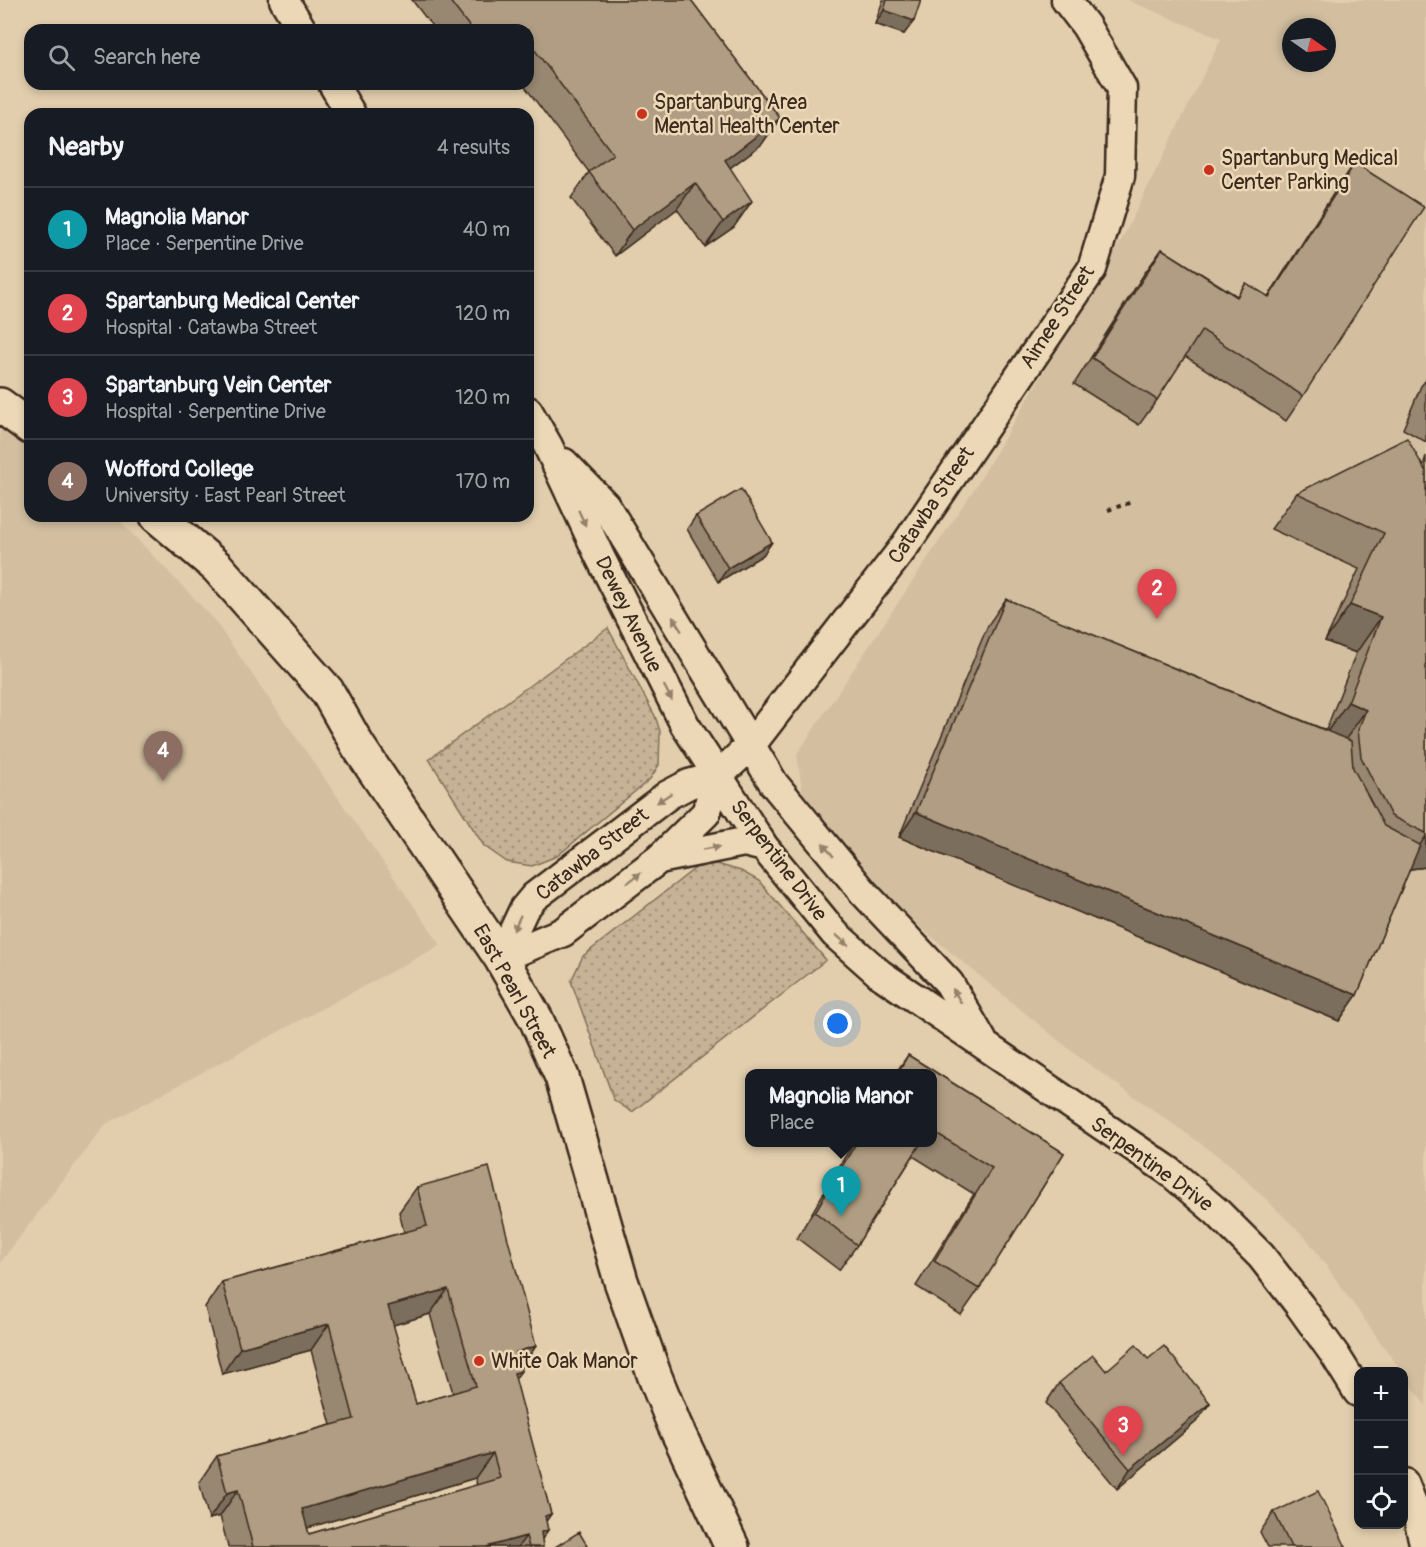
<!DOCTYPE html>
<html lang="en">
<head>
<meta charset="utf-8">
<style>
  :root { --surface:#171b24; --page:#20242c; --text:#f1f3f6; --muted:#9ea1a6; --line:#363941; --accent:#c8321e }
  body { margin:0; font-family:Pangolin,sans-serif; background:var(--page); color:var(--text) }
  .controls { position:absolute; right:18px; bottom:18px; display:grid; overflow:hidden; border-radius:12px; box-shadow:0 3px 9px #0003 }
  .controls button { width:54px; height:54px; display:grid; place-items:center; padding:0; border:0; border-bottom:2px solid var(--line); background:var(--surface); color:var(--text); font:30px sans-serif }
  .compass { position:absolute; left:1282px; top:18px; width:54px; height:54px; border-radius:50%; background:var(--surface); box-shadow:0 3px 9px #0003; rotate:104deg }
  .you { position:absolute; left:838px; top:1024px; width:21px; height:21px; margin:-15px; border:4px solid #fff; border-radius:50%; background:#1a73e8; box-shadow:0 0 0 9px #1a73e833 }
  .badge { display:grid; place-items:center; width:39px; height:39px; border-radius:50%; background:var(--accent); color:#fff; font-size:20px; font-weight:700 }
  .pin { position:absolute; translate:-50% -50px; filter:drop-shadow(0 2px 3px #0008) }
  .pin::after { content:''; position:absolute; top:32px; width:21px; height:18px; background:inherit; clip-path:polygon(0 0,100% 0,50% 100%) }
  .popup { position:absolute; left:745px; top:1069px; width:192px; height:78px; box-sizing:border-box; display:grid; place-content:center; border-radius:12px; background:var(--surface); filter:drop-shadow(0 2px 4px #0005); font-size:20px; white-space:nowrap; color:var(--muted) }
  .popup b { font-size:22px; color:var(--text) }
  .popup::after { content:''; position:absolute; left:50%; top:100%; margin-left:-12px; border:12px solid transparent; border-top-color:var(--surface) }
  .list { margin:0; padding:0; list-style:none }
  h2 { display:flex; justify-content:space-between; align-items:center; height:78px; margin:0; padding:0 24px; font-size:26px }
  h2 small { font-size:20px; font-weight:400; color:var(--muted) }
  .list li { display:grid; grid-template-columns:39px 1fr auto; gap:18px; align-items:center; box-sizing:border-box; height:84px; padding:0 24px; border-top:2px solid var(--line) }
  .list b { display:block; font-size:22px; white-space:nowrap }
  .list p { margin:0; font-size:20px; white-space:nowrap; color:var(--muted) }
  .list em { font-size:20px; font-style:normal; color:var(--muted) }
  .icon { flex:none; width:33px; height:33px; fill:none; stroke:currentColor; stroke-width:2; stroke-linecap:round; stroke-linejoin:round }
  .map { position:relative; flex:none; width:1426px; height:1547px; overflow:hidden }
  .search { position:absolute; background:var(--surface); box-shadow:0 3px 9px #0003; left:24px; top:24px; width:510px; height:66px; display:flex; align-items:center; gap:15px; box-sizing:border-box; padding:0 21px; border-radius:18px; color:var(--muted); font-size:22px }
  .panel { position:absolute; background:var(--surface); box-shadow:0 3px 9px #0003; left:24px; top:108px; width:510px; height:414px; border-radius:18px }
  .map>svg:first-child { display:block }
</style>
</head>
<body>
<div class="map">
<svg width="1426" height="1547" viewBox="0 0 1426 1547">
  <defs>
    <pattern id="garden-dots" width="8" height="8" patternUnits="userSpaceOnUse" patternTransform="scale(1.5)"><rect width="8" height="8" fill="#c6b295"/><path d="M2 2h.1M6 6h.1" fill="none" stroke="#a29179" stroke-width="1.8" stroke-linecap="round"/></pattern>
  </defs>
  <rect width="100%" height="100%" fill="#e2cead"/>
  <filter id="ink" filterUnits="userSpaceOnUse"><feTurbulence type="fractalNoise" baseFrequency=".0167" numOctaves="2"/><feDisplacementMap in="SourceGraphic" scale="12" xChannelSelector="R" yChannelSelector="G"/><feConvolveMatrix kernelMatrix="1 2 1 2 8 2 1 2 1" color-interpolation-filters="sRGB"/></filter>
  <g filter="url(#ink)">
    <path fill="#d3bfa0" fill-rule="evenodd" d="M1127,0H1426V1406L1307,1239L1228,1163L1080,1058L893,905L803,797L797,754L978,483L1122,239L1221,39ZM1291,27H1327V63H1291Z
      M0,426L30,449V516H115L212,617L441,945L106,1124L0,1263Z"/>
    <path fill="url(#garden-dots)" stroke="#806e5a" stroke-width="1.5" d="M608,628L655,716L660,731L659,765L650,779L557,856L532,866L507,862L484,846L429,759Z
      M717,864L741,871L759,881L826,960L632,1112L614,1100L571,981L583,956L698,866Z"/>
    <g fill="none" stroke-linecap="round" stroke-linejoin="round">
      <defs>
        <path id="minor" d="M284,0L302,30
          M333,84L351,114
          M528,411L548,446L600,557L685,725L764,847L835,934L880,974L1169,1171L1217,1212L1261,1256L1300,1306L1335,1355L1358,1392
          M564,463L605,505L774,784L864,893L949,983L982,1040
          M718,776L706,813L659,859L563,932L501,958L524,909L534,897L668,795L689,784L718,776L751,745L904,547L1092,269L1120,176L1122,88L1086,26L1066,0
          M659,859L744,842L764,847
          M1404,1483L1418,1518L1425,1547"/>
        <path id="tertiary" d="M0,405L30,427
          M157,516L217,567L327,691L358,746L501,958L536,1019L562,1077L621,1281L655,1377L674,1424L732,1547"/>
      </defs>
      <use href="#minor" stroke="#3b2a1e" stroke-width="33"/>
      <use href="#tertiary" stroke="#3b2a1e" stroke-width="38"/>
      <path stroke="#3b2a1e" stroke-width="4" stroke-dasharray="4.5 4.5" stroke-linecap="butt" d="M1108,510L1132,502"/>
      <use href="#minor" stroke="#ecd8b6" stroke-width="28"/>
      <use href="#tertiary" stroke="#ecd8b6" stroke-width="33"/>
    </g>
    <path fill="#988771" stroke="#3b2a1e" stroke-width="1.5" fill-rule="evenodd" d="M412,0H691L780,118L762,144L730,168L734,227L705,247L677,209L615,256L571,198L589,172L523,84H528V30H435Z
      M883,0H921L904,34L875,24Z
      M1355,163L1303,396L1286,421L1185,356L1157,400L1139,425L1074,384L1144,274L1162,249L1237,296L1246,283L1268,297L1337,188Z
      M1426,380V442L1403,429L1421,386Z
      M1426,456V867L1410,869L1357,995L1339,1021L899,837L988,625L1006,599L1326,730L1356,653L1325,641L1359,569L1271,529L1297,493L1423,466Z
      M696,516L772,542L763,555L718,582L687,529Z
      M908,1055L1064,1153L979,1289L961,1315L916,1286L974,1194L913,1156L857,1245L839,1270L797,1238L853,1143H933V1074H895Z
      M417,1187L536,1346L520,1369L515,1379L551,1514L546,1521L542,1539L543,1547H228L220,1516L209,1519L199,1482L217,1456L331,1425L311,1350L222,1374L205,1307L222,1282L404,1232L399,1212ZM430,1314L453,1393L416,1404L393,1325ZM475,1478L477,1485L309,1534L307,1528Z
      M1148,1359L1210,1403L1196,1422L1117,1489L1046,1403L1059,1383Z
      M1274,1512L1346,1547H1268L1260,1532Z"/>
    <path fill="#7c6e5c" stroke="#3b2a1e" stroke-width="1.5" d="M884,10L914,21L904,34L875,24Z
      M780,118L762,144L707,185L725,160Z
      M695,183L677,209L615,256L632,230Z
      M752,201L734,227L705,247L723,222Z
      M772,542L763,555L718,582L728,568Z
      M1350,605L1381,617L1356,653L1325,641Z
      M1348,702L1366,710L1341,746L1322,739Z
      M916,812L1357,995L1339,1021L899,837Z
      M1426,836V867L1402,870Z
      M448,1289L430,1314L370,1332L388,1306Z
      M329,1324L311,1350L222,1374L240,1348Z
      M536,1346L518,1371L516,1352Z
      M521,1371L503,1396L514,1373Z
      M1210,1403L1196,1422L1117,1489L1130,1469Z
      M493,1453L475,1478L284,1535L302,1509Z
      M238,1490L220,1516L209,1519L227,1493Z
      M551,1514L534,1539L545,1516Z
      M548,1530L537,1547L541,1532Z
      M526,1536L518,1547H486Z"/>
    <path fill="#b19d83" stroke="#3b2a1e" stroke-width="1.5" fill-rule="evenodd" d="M449,0H691L780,118L725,160L752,201L723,222L695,183L632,230L589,172L613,154L528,41V30H520L517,26L512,30H472Z
      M887,0H921L914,21L884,10Z
      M1355,163L1424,207L1303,396L1202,330L1157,400L1092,358L1162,249L1237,297L1246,283L1269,297Z
      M1407,438L1426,472V833L1391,816L1361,757L1358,730L1366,710L1348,702L1381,617L1350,605L1384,533L1297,493Z
      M741,489L772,542L728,568L696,516Z
      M1006,599L1351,741L1353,768L1384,826L1420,845L1357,995L916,812Z
      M908,1055L1064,1153L979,1289L934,1261L992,1168L933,1131V1074H897Z
      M856,1143H921L857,1245L815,1212Z
      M489,1167L536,1346L516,1352L521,1371L514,1373L551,1514L545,1516L548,1530L541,1532L543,1547H529L526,1536L486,1547H253L238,1490L227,1493L217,1456L354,1419L329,1324L240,1348L222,1282L427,1226L417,1187ZM448,1289L476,1386L416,1404L388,1306ZM493,1453L500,1478L309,1534L302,1509Z
      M1136,1345L1148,1359L1164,1346L1210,1403L1130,1469L1059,1383L1093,1355L1106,1371Z
      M1318,1491L1346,1547H1291L1274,1512Z
      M579,1532L588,1547H555Z"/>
    <defs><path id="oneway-solid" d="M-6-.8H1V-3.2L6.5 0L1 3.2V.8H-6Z" transform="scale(1.5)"/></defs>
    <g fill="#94816a">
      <use href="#oneway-solid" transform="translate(582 518) rotate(65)"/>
      <use href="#oneway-solid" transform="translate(677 624) rotate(-122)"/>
      <use href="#oneway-solid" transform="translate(668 693) rotate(62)"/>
      <use href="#oneway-solid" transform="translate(664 798) rotate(146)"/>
      <use href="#oneway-solid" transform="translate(711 848) rotate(-10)"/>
      <use href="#oneway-solid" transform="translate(828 850) rotate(-130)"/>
      <use href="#oneway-solid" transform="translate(634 878) rotate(-37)"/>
      <use href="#oneway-solid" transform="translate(517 923) rotate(115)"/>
      <use href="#oneway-solid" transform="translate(842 940) rotate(41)"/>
      <use href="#oneway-solid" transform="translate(957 996) rotate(-121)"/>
    </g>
  </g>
  <g fill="#c8321e" stroke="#ecd8b6" stroke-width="2">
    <circle cx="642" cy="114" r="6"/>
    <circle cx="1209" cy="170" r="6"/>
    <circle cx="479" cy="1361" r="6"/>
  </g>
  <g text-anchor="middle" stroke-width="5" stroke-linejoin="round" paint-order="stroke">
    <g font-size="21" fill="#3b2a1e" stroke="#ecd8b6" text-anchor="start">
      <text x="654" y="109">Spartanburg Area<tspan x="654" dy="24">Mental Health Center</tspan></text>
      <text x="1221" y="165">Spartanburg Medical<tspan x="1221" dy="24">Center Parking</tspan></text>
      <text x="491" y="1368">White Oak Manor</text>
    </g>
    <g font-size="21" fill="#3b2a1e" stroke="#ecd8b6">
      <text transform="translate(1057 317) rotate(-57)" y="7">Aimee Street</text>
      <text transform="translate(931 505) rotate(-56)" y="7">Catawba Street</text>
      <text transform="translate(629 614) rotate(64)" y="7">Dewey Avenue</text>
      <text transform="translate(592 854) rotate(-38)" y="7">Catawba Street</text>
      <text transform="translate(779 860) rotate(53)" y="7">Serpentine Drive</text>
      <text transform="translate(515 991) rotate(61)" y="7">East Pearl Street</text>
      <text transform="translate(1152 1164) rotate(36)" y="7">Serpentine Drive</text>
    </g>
  </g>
</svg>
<div class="controls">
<button>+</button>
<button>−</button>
<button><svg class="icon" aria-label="locate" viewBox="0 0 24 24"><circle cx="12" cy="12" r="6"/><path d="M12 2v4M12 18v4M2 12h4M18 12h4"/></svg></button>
</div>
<svg class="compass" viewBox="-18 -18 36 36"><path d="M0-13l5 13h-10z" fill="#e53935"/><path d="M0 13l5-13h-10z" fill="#9ea1a6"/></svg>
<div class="you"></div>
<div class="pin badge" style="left:841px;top:1216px;background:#0f9aa8">1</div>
<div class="popup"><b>Magnolia Manor</b>Place</div>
<div class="pin badge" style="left:1157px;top:619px;background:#e0444e">2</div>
<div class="pin badge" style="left:1123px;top:1456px;background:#e0444e">3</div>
<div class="pin badge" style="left:163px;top:781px;background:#8d6e63">4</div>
<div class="search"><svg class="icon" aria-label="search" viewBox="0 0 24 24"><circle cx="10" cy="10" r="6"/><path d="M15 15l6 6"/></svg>Search here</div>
<section class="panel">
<h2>Nearby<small>4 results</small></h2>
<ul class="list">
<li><span class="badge" style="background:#0f9aa8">1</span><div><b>Magnolia Manor</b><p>Place · Serpentine Drive</p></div><em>40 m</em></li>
<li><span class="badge" style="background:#e0444e">2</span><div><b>Spartanburg Medical Center</b><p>Hospital · Catawba Street</p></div><em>120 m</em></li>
<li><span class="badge" style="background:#e0444e">3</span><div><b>Spartanburg Vein Center</b><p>Hospital · Serpentine Drive</p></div><em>120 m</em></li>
<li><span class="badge" style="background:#8d6e63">4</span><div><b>Wofford College</b><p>University · East Pearl Street</p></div><em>170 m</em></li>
</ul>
</section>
</div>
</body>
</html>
